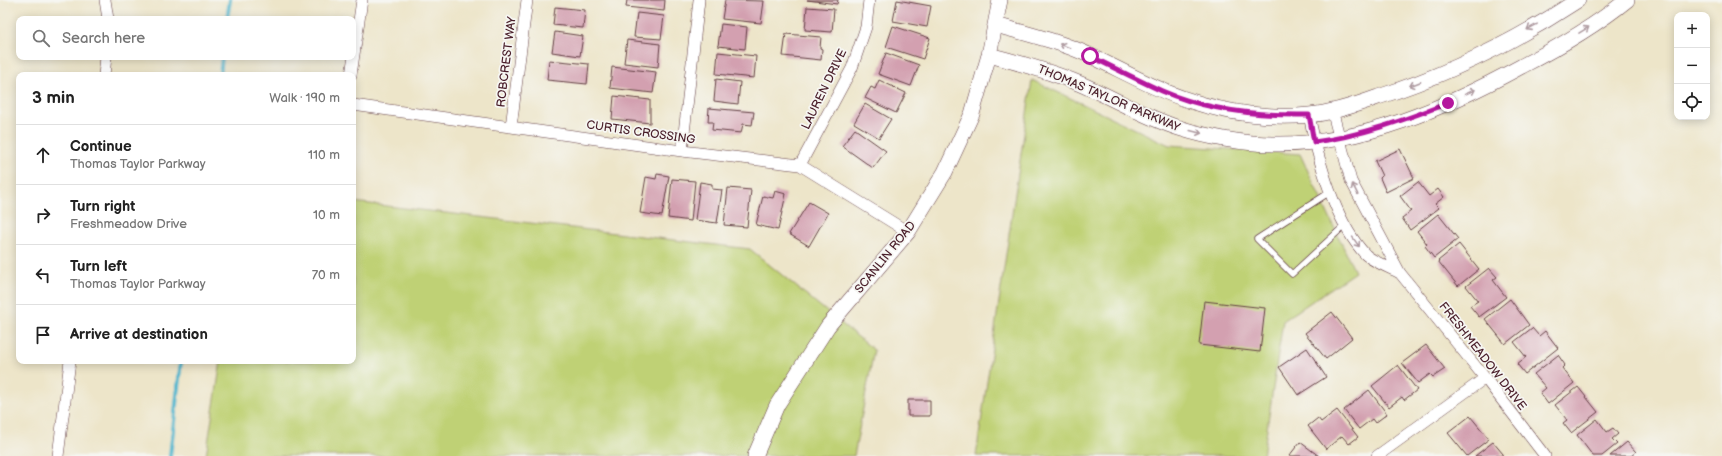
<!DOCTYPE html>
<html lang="en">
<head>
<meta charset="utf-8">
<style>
  :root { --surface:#fff; --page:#f2f2f2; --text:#222; --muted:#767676; --line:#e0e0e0 }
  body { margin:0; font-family:"Balsamiq Sans",sans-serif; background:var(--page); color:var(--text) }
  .controls { position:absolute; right:12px; top:12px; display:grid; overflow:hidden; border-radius:8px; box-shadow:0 2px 10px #0003 }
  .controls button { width:36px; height:36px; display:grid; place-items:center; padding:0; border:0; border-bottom:1px solid var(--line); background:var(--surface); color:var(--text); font:20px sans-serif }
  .stop { position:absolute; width:12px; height:12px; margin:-9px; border:3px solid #b5179e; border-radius:50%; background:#fff }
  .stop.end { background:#b5179e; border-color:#fff; box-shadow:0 1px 4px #0008 }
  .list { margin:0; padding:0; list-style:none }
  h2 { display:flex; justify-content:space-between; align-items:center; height:52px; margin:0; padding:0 16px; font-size:17px }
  h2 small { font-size:13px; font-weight:400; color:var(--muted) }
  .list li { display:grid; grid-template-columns:26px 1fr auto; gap:12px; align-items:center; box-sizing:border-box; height:60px; padding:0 16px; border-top:1px solid var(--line) }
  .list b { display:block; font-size:15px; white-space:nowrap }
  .list p { margin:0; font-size:13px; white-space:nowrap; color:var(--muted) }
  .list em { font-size:13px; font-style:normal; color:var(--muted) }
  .icon { flex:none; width:22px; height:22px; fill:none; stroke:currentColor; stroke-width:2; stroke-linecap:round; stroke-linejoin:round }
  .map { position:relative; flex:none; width:1722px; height:456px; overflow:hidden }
  .search { position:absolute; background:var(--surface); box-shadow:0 2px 10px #0003; left:16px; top:16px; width:340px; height:44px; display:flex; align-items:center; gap:10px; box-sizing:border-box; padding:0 14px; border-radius:8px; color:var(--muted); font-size:15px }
  .panel { position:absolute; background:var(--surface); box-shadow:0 2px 10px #0003; left:16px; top:72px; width:340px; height:292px; border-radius:8px }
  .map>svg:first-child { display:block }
</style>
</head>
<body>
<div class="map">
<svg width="1722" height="456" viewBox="0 0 1722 456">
  <rect width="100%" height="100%" fill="#f6f6f2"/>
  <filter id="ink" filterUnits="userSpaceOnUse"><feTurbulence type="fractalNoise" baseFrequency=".025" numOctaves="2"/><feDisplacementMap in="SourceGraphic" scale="8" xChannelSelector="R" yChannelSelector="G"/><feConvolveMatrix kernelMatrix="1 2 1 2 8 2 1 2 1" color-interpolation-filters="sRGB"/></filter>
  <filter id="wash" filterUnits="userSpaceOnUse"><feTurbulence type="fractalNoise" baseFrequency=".012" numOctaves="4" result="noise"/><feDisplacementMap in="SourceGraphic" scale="16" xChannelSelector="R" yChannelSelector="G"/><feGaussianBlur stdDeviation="0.9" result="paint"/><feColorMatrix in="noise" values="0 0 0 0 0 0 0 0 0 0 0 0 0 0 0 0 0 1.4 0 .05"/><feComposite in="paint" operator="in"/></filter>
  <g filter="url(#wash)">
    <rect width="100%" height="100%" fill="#ede5c9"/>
    <path fill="#bfd174" stroke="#847850" d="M1032,80L1169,145L1300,154L1355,272L1283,321L1263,456H976Z
      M353,202L750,249L874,350L854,456H206L221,361H353Z"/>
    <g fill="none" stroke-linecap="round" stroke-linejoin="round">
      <path stroke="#50b6ce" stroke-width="4" d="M227,19L230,0
        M220,75L222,57
        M170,456L181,361"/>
    </g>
    <g id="blocks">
      <path fill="#d3a0b0" d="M627,0H665L664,11L626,7Z
        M725,0L764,1L761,23L722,19Z
        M807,0H838L837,4Z
        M897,0L931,6L927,27L893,21Z
        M555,7L585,10L583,28L553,25Z
        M807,7L834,9L832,32L805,30Z
        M637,13L664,16L661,39L634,37Z
        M721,24L747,27L745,49L718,46Z
        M893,26L930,38L923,59L886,47Z
        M555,32L583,36L580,56L552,52Z
        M786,34L821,37L820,48L822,49L821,60L783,56Z
        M627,40L660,44L658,67L624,63Z
        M718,52L756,56L754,78L716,74Z
        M886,53L919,65L911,86L878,74Z
        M549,60L589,64L587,84L547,80Z
        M612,67L656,72L653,93L610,88Z
        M716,79L740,82L738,104L714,101Z
        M879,80L906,93L896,113L865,98L871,87L875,89Z
        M614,96L650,100V123L612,119Z
        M865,104L891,119L879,138L854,123Z
        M709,108L754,112L752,125L743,124L741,133L712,130L713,122H708Z
        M855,129L886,151L873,168L842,146Z
        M1400,149L1414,178L1386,192L1380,178L1382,176L1375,161Z
        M657,174L669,176L662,216L640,213L646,177L656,179Z
        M672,179L695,181L691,221L668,218Z
        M700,182L712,184V189L722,190L717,223L695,220Z
        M1418,182L1429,196L1438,189L1444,197L1435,204L1439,208L1410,230L1402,218L1411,211L1400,196Z
        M728,188L751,190L747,227L724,225Z
        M775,191L786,194L778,230L756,225L763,196L773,198Z
        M809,202L828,213L809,246L789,234Z
        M1438,214L1458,239L1434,258L1425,246L1427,244L1417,231Z
        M1459,244L1479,269L1458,286L1438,261Z
        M1489,268L1497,277L1493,280L1506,297L1479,317L1470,306L1478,301L1466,286Z
        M1510,299L1529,325L1505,344L1485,319Z
        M1204,301L1265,308L1260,352L1199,345Z
        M1332,312L1352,338L1326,359L1305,333Z
        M1532,328L1539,336L1545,331L1558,348L1525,374L1517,364L1526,357L1514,342Z
        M1426,345L1445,369L1433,377L1430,374L1418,383L1402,363Z
        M1307,348L1326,377L1298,395L1279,367Z
        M1558,355L1565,365L1562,368L1574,383L1548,404L1540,393L1546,388L1534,374Z
        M1398,365L1417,390L1404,400L1402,397L1389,407L1372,386Z
        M1578,387L1598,412L1571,433L1563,423L1567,420L1555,405Z
        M1369,390L1387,414L1375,423L1372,419L1359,429L1344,410Z
        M908,400H930V416H908Z
        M1337,410L1358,437L1349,444L1342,436L1326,449L1308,426L1318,418L1321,422Z
        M1470,416L1489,439L1467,456L1448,433Z
        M1597,419L1607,432L1613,428L1618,434L1612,439L1617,444L1602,456H1593L1577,435Z
        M1300,442L1319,456H1289Z
        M1493,442L1503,454L1500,456H1475Z
        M1627,442L1636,452L1631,456H1610Z"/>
    </g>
  </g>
  <g filter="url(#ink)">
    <use href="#blocks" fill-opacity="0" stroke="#623d43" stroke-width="1"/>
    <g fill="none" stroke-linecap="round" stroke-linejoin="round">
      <defs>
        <path id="lane" d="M1330,192L1257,239L1292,274L1344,226"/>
        <path id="street" d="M105,0L108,19
          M104,75L106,57
          M351,75L362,0
          M353,105L682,151L800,165L908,232
          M1332,110L1351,181L1400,273L1485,378L1545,456
          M1309,115C1318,159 1334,221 1365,254C1371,261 1391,268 1400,273
          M511,127L527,0
          M682,151L699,0
          M800,165L852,68L866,27L869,0
          M58,456L70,361
          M1377,456L1485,378"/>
        <path id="secondary" d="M996,25C1028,34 1061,42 1091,56C1125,72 1156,90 1191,101C1227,113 1271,119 1309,115C1332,113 1356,105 1378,97C1449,74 1516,41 1578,0
          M989,55C1020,63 1049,71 1078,83C1112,97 1144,117 1179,128C1207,137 1245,144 1274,144C1360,146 1449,106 1522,66C1559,47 1595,26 1627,0
          M755,456L777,405L828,326L908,232L945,172L972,114L989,55L1000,0"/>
      </defs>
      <use href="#lane" stroke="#623d43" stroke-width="7"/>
      <use href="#street" stroke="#623d43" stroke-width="12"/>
      <use href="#secondary" stroke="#623d43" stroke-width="16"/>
      <use href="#lane" stroke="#fff" stroke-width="5.5"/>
      <use href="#street" stroke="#fff" stroke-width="11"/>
      <use href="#secondary" stroke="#fff" stroke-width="15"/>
    </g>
    <defs><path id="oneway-shaft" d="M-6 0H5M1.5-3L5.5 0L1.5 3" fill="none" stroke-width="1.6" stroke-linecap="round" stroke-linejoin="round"/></defs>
    <g stroke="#ae9aa0">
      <use href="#oneway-shaft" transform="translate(1532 27) rotate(151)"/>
      <use href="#oneway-shaft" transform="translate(1584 30) rotate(-32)"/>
      <use href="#oneway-shaft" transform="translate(1065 46) rotate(-159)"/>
      <use href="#oneway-shaft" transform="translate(1415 84) rotate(159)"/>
      <use href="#oneway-shaft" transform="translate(1470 92) rotate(-25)"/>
      <use href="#oneway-shaft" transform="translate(1196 132) rotate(14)"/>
      <use href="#oneway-shaft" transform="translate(1355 189) rotate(-117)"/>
      <use href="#oneway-shaft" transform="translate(1356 242) rotate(55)"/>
    </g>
  </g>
  <g fill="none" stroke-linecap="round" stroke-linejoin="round" filter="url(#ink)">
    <path stroke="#b5179e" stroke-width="5" d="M1090,56C1114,68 1138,80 1162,91C1208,111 1259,116 1309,115L1314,142C1361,136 1404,120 1448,103"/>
  </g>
  <g text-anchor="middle" stroke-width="3.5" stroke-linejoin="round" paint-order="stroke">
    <g font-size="12" fill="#4a1f2b" stroke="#f6f6f2">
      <text transform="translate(506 62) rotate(-83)" y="4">ROBCREST WAY</text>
      <text transform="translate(824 89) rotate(-64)" y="4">LAUREN DRIVE</text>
      <text transform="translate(1109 98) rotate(23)" y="4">THOMAS TAYLOR PARKWAY</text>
      <text transform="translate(641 132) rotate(8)" y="4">CURTIS CROSSING</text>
      <text transform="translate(885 257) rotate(-51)" y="4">SCANLIN ROAD</text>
      <text transform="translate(1483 356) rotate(52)" y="4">FRESHMEADOW DRIVE</text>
    </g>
  </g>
</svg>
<div class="controls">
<button>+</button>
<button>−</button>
<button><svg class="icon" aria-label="locate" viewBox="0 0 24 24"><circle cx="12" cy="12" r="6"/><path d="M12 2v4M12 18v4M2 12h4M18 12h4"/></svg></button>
</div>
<div class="stop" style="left:1090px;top:56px"></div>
<div class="stop end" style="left:1448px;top:103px"></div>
<div class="search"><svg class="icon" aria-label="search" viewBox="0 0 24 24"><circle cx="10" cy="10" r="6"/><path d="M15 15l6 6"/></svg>Search here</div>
<section class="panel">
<h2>3 min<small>Walk · 190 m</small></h2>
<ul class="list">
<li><svg class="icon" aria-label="ahead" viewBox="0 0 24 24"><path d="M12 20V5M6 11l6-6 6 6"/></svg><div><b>Continue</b><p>Thomas Taylor Parkway</p></div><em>110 m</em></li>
<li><svg class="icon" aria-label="right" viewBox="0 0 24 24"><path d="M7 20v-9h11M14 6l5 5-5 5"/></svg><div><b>Turn right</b><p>Freshmeadow Drive</p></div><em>10 m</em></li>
<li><svg class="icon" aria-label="left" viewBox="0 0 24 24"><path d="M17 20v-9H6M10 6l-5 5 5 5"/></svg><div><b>Turn left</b><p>Thomas Taylor Parkway</p></div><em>70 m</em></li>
<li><svg class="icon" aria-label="arrive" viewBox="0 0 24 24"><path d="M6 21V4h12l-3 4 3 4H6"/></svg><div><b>Arrive at destination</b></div></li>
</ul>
</section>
</div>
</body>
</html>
